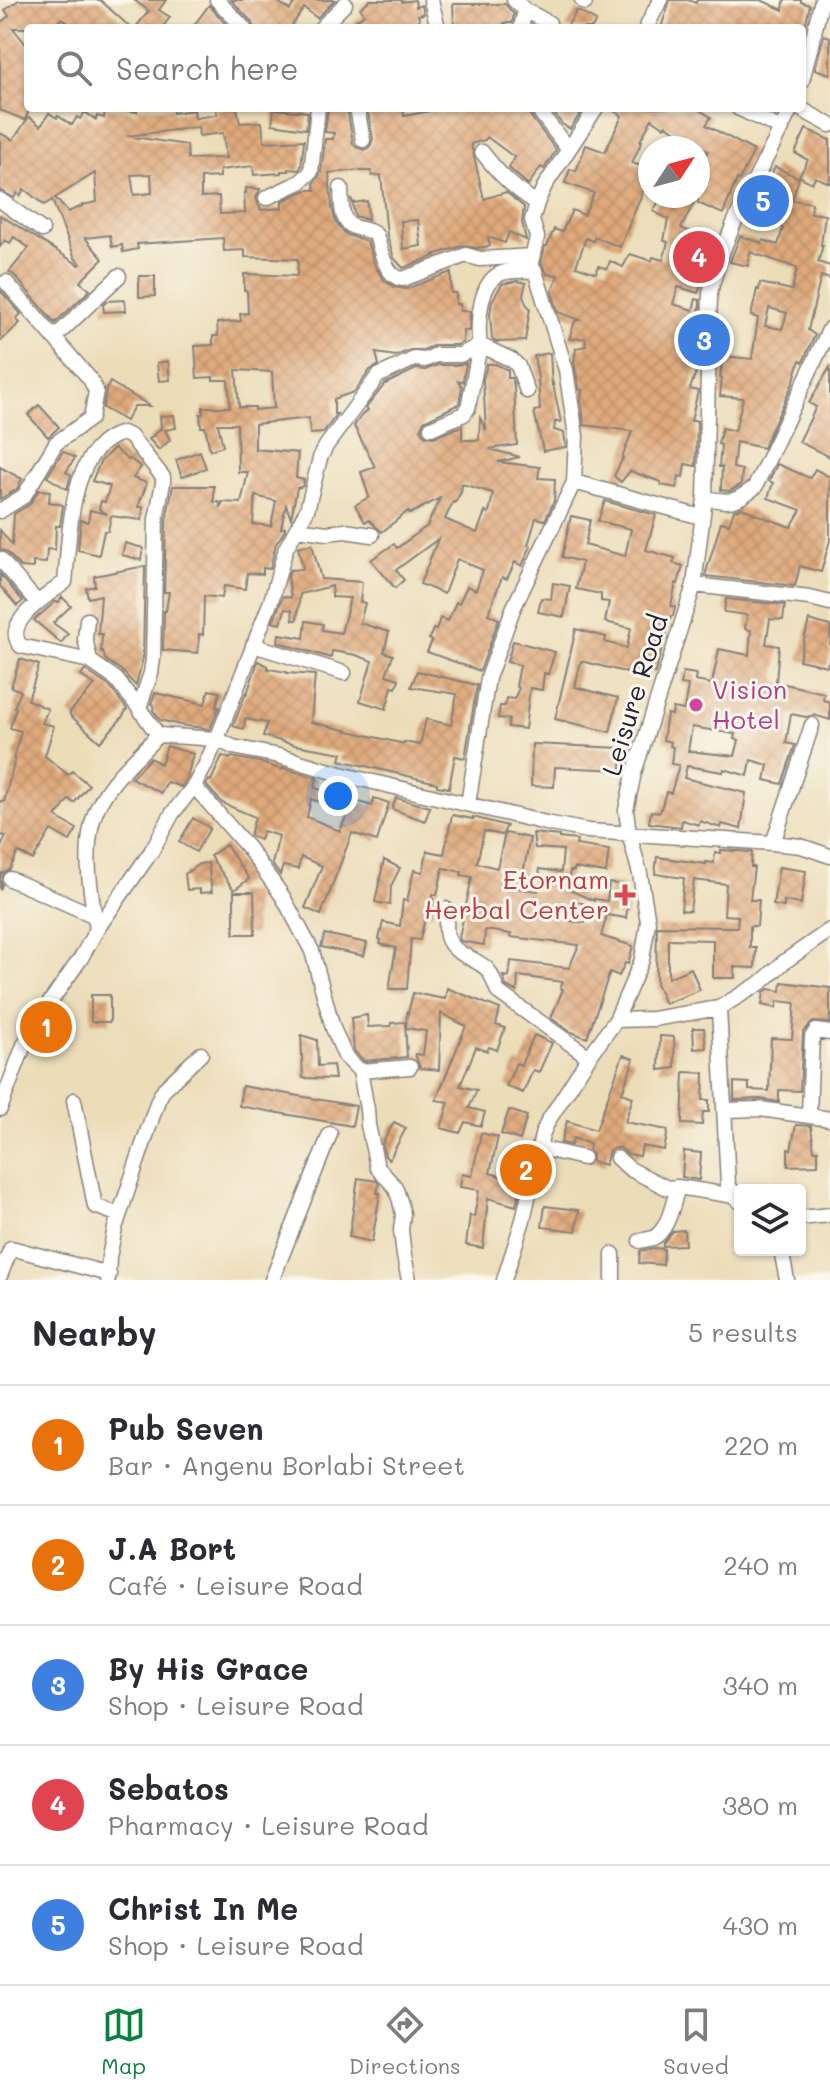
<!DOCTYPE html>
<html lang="en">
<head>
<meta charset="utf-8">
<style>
  :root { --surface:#fff; --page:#f7f7f7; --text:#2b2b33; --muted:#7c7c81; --line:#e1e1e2; --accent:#0b8043 }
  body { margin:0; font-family:Mali,sans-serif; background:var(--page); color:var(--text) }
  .controls { position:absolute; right:24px; bottom:24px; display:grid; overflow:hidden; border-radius:8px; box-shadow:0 2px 6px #0004 }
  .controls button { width:72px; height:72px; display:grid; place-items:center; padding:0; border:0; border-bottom:2px solid var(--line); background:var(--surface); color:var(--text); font:40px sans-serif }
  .compass { position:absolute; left:638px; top:136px; width:72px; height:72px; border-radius:50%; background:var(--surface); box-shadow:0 2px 6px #0004; rotate:54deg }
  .you { position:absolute; left:338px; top:796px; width:28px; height:28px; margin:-20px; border:6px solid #fff; border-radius:50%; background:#1a73e8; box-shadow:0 0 0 12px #1a73e833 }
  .badge { display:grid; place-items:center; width:52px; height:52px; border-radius:50%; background:var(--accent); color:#fff; font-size:26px; font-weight:700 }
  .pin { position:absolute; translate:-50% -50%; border:4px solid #fff; box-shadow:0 2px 8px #0006 }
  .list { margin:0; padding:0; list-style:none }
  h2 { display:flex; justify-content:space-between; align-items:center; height:104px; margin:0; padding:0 32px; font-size:34px }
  h2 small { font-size:26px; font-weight:400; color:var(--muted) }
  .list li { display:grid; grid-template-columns:52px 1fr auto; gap:24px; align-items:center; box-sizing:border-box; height:120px; padding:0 32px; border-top:2px solid var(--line) }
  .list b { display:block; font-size:30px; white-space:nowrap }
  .list p { margin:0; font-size:26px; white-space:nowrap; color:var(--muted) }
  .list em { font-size:26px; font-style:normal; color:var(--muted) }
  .icon { flex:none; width:44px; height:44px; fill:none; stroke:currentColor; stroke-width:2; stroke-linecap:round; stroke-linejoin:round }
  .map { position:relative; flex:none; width:830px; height:1280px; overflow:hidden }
  .search { position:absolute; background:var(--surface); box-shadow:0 2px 6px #0004; left:24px; right:24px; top:24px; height:88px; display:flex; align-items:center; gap:20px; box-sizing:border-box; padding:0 28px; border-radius:8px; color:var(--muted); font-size:30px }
  .sheet { height:704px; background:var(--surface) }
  nav { display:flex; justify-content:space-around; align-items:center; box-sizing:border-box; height:112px; border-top:2px solid var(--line); background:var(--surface); font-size:22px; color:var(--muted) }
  nav a { display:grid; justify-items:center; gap:4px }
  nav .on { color:var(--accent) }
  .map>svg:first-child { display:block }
</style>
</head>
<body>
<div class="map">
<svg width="830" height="1280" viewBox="0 0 830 1280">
  <defs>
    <pattern id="building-cross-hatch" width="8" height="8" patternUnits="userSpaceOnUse" patternTransform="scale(2)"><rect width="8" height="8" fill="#dfa97b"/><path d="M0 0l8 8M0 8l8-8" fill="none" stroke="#bf916b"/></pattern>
  </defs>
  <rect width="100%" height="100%" fill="#fbf7ec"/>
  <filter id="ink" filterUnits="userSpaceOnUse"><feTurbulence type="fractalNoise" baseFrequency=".0125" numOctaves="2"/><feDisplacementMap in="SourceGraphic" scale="16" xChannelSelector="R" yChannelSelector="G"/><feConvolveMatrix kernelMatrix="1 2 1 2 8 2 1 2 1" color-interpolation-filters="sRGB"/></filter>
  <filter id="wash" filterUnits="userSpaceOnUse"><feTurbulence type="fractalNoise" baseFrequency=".006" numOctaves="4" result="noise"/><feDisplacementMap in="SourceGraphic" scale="32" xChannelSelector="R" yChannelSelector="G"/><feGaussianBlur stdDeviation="1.8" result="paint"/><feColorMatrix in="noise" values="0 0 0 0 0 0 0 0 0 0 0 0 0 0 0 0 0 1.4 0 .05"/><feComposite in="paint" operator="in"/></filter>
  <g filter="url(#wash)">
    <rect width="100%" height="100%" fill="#ecddb9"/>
    <g id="blocks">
      <path fill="url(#building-cross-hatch)" fill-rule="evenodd" d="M19,0H100L131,28H74L62,18L51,28H13L28,47V108H30L25,120L0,110V23L9,16L5,10Z
        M134,0H166L159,10L170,17L162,28H135L149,11Z
        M231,0H275L290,10L295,2L292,0H335L317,18L304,8L290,28H254L251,21Z
        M370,0H401L402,2L415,0L416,7L422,5L424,14L418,15L422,28H346L364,14L360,8Z
        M670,0H688L696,3L697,0H761L783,10L784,0H801V2L810,5L802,39V28H661Z
        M453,4H505L514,14L512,23H504L505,28H454Z
        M209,5L225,23L220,28H192Z
        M577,10L596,21L592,28H566Z
        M824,35L830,37V74L815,69Z
        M105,108L137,112V108H173V113L194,110L195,118L217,115L216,108H237L240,123L262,122L264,142L304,140L301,167L299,170L289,169V171H281V173L254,175L253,166L220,170V177L201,178V197L219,196L220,214L245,213L244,193H246V188L260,189L256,198L261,210L282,208V201L306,190H315L314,183L321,173L325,139H333L334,133L325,132L328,108H347L353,143L356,147L364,150L370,147L373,139L367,108H403L404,116L430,111L429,108H527L529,114L556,150L544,169L541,167L528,185L509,168L514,157L487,137L485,140L471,144L484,199L506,192L524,207L522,222L526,240L509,232L505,243L488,237L490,246L477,248L462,246L433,255H437L403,268L394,258L387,235L381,175L372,176L371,171H361V170L329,173L332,208L336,223L347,235L367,241L375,266L384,280L394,287L406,289L451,272V293H456V304H460V311H470L469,331L463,330V342L458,345H435L423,350H410L396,356L376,353L379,365L370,370L354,392L334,399V414H337L323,433L310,434L309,418L255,424V449L298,453L296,478L304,480L303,486L297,488L291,518L286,505L281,528H285V530L276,544L270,569L263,568V574L247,573L245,589L224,586L222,598L204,596L203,635L199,634L198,653L163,650L164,611H166L169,592H164L166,520L173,486H214V502H219L221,508L222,502L241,503L248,472H238L237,424H218L223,446L210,450L205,427H201L200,414H203V407H230L228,380H213V377L197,378L195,346L213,345V336H218L217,323L241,321L240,314L248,313L247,291L244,290V274L297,276L298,259L245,257V250L224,251L223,238L137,244L138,249L123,252L122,245L112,247L110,235L85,238L103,259L80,282L90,290L55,323L14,275L9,272L29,248L14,237L10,243L5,240L0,247V215L79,265L81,264L75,258L52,200L44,205L24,189L20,196L17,193L14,198L0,190V133L13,140L29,117L41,126L49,113L57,118L58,116L72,125L77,117L80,119L85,112L96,120L97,116L104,118ZM198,127L199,136L223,133L226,158L188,159L187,145L127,136ZM95,173L97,202L82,205V206L68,212L55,198ZM151,174L152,193L134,195L131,175ZM418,220L421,246L403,249L401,221ZM236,370L272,372L274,408L255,410V407H239ZM255,496L276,501L271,526L253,524Z
        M550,108H584L570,129L562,124Z
        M609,108H696L711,117L706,125L754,151L739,180L737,179L723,214L698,203V169L708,151L666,125L664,127L652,119L640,141H642L632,163L650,169V174L620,247L595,237L593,241L586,238L576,266L596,273L599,266L607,269L610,261L623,267L630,254L652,261L653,257L663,260L668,242L664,241L668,219L653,211L662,196H686L695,201L681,228L708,239L696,269L706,271L698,293L678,287L673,304L693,310L696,299L700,300L698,366L690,389L698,391L691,421H697L696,466L685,464L683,477L679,476L677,488L661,485V482L630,471L621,482L614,476L623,458H622L632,431L584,425L581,400L582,390L579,389L574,362L576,348L586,346L585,338L569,339L575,321L580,320L558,312L552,292L558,275L547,274L541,263L545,246H547L554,229L562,232L572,210L584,215L594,193L565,183L570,169L576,171L586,145L605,152L622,116Z
        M274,109L308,112L306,129L272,124Z
        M806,129L830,140V183L815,177L812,183L799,176L808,160L795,153Z
        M775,167L799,178L792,200L812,203L811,213L825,215L821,245H823L818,262L830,266V279L821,276L808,330L815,335L803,362L800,360L793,383L763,448L736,442L733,468L742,470L741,485L730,491L721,490L722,467H719L721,445L718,444L722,428L735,431L743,398L720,396L722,378H720L723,356L752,359L758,318L751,316L757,289L759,290L760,283L792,290L797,268L750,252L748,266L730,262L740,236L762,243L763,240L778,245L783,228L750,212L761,191L763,192ZM769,308L787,313L782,329L765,326Z
        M351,198L353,203L367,201L368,220L355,216Z
        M139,276H155V296L139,297Z
        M517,281L526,283L523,295L526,304L530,308L525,341L496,342L492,339L490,314L492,301L502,284Z
        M0,290L21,314L16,319L20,323L0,342Z
        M125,300L126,311L104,312L103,305L107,301Z
        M550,353L552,387L553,384L561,422H555L554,430L564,433L566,447L543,451L534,411L540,410L538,378L534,356Z
        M168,361L170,380L159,381L157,363Z
        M466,363L463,381H458L462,387L459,404L424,421L421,428L422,433L426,436L434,437L462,426V440H479L480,418L486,430L483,380L487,364H496L508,370V378H512L514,386L517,445L489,449L520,457L498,462L540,467L538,478L555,479L554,501L545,520L536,518L528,545L531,546L522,566L515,562L507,579L502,577L488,614L499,619L480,671L427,652L432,641L429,639L433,629L436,630L440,618L448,621L456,602L459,603L467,586L476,590L483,570L457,559L444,594L420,584L438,539L396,570L404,580L395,588L371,560L394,544L397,548L427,526L440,498L410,514L408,511L382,532L369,520L365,522L355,505L369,497L361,472L375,467L354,426L362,415L368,410L366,408L385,384L416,369L425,370L438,365H460ZM462,484L493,493L489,513L485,512L477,533L445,519L453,502L455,503L461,492Z
        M830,367V457L799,442L816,407L809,403Z
        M110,382L150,406H134L126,421L103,408L106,390Z
        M39,405L59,427L48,437L28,415Z
        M174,415L176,428L165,430L170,440L159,450L149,439L161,428L160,416Z
        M114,448L128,460L130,459L141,467L133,478L147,483L138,507H143L142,520L111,516L108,531H104L99,555L78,550L81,520L88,522L90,510L107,514L99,509L101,501L105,502L110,486L92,481L100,462Z
        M63,451L75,458L66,472L71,475L67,489L47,477Z
        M200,451L206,468L182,477L176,460Z
        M777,464L810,478L815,469L830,477V540L821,572L800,566L795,586L705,576L721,522L729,524L734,510L742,508L753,512L752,513L791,527L801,510L768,498L773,483L769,481Z
        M0,467L22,479L17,489L0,499Z
        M39,490L50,491L49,502L63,505L60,526H56L55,550L47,549L46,563L33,562V568L20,567L7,552L0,549V530L12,545L14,514L30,504Z
        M605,501L656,515L646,550L675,558L673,563L683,566L678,584L676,583L671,606L675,607L673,616H671L655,673L639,668L637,675L581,661L575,687L618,698L610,732L555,719L576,629L606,637L605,642L627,648L631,628L605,622L609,602L601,601V594L576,589L582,562L562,557L571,516L590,520L585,545L625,556L631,529L598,521Z
        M125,543L143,548L141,560L122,555Z
        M312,544L321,579L362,582L360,602L365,603L360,623L389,632L384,652L393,655L386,675L399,679L396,688L392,687L386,709L360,701L372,661L356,655L332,651L331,658L278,642L279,634L304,638L306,621L323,624L322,630L341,633L350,598L332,597V586L300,594L297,620H293L292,610L285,609L281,624L273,622L283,596L291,598L288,576L290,570L303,569L298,547Z
        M145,566L143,657L136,686L122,671L105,659L103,651L101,652L102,634H98L101,595L88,598L86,588L95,586L94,576Z
        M0,574L23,601L17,606L0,586Z
        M553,583L570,586L564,617L538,612L541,598L551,599Z
        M62,597L71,606L53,623L68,634L61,643L34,620L55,602H59Z
        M726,599L785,605L783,620L770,619L766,644L779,646L776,682L824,693L823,700L830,702V720L814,715L806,717L791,714L786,743L795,745L782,784L765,780L768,765L751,760L748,776L724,769L723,772L687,766L684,778L746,793L741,829L722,824L721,828L700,821L699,825L682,820L681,827L649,823L651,811L660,812L666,792L671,793L679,765L671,764L673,747L670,746L671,742L663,740L667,714L672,715L673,708L684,710L688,685L681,684L683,672L696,674L695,681L712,684L719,649L749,655L751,630L745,629L747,615L724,612ZM692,727L735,734L734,739L739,740L735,756L688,751Z
        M809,620L830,626V655L827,666L799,660Z
        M513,641L555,652L548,674L544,673L542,690L530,688L525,729L508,727L509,719L498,718L500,706H505L506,698L514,699L519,688L516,686L520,665L507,662Z
        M20,659L39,665L28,700L48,709L42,723L54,726L45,756L68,775L72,771L89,785L74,803L69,799L56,817L77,829L70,841L51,830L33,860L18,852L10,869L1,874L0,879L2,885L0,890V849L6,836L0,835V801L4,802L15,759H13L21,731L10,728L16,708L14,707L21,691L11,687Z
        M258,661L268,666V669L287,672V673L315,675L311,722L404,744V742L420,745L426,719L451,725L457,694L411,687L417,671L477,685L465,758L455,756L449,788L437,786V783L340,760L342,753L295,745L263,736L267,723L245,719L244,729L233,726L246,693L247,694Z
        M85,670L109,686L127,709L121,719L100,742L70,715V712L95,685L81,676Z
        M209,690L220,692L216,707H219L210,729L180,725L160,720L153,710L154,705L151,704L155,693L205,704Z
        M532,744L622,748L621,770L555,767L554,787L531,786Z
        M167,746L193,754L187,778L181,787L167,782L161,793L131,778L150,758L161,764Z
        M222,756L230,759L231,757L259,762L282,770L283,768L317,778L315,788L372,806L374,798L389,803L377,841L352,833L321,915L305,908L322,866L301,857L298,869L283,866L280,875L272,864L279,836L263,831L260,840L252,837L250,835L255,817L222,803L206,785L209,780L211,781ZM311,799L348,812L340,831L307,817Z
        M396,798L430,807L425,821L392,809Z
        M452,815L473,819V817L507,826L502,835L484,831L477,863L497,868L505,833L530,838L520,889L538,891L542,882L539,869L561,872L563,850L535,848L533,833L559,836V838L577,840L576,845L609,850L606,873L574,868V871H570L567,889L594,901V899L607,901L609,883L626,885L624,904H628L626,918L607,915L601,936L633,946L628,964L625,963L619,976L610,972L587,1038L569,1031L551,1018L563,989L560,988L563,982L518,976L517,992L506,986L503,976L509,977L511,961L569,968L579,945L510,937L511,934L485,930L484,945L461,941L459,938L472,877L461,875L462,872L443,868L437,895L433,894V914L426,913L420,940L411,939L407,989H389L396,948L380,944L381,940L379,939L383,922L400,926L403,900L407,901L414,870L423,872L427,851L444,854ZM572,901L591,905L585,923L569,921Z
        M193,818L210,828L196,852L179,842Z
        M226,845L249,879L234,890L210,856Z
        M721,850L752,852L751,867H754L750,900H759L757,926H750V948H756L755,968L734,967L735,978H713V940L668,939V978L691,968L700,990L665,1004L656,983L657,926L737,927L738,916L724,915L726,884L694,880L690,911L681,910L684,878L655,874L657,857L706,864V862L714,863L715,852L721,853Z
        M384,860L400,868L391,886L390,905L375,902Z
        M208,863L212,892L200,893V889L187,890L185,874L199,864Z
        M779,867L806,871L801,904L784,901V907L773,905Z
        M234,892H254L255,934H234Z
        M325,934L367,943L364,956L321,947Z
        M782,982L830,988V1023L813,1022L803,1032L800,1091L779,1090V1102L760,1099L734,1100V1082L749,1083V1090L769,1091L771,1038L792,1039L795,1003L778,1001L776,1008L762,1005L764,992L769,989L781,991Z
        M447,988L500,1009L496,1025L505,1028L497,1050L489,1047L487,1051L476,1047L460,1086L477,1090L469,1108L485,1112L481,1126L465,1122L460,1133L441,1128L449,1102L436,1100L466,1026L441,1013L439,1070L420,1068L415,1054L423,1055L426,1031L406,1028L407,1012L408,1013L413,993L445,999Z
        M91,995H110V1022H91Z
        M367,1015L368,1027L391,1026V1023L405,1022L407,1057L364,1061L354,1051L351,1018Z
        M693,1028H704L706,1048L694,1049Z
        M301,1035L317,1040L318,1066L333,1065L335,1079L303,1078Z
        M534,1035L552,1043L539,1072L533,1070L523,1093L506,1086L516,1063L521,1065Z
        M660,1036L674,1037L675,1068L659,1070Z
        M623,1055L634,1059L622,1093L633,1097L625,1122L668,1130L664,1150L642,1146L640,1156L628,1154L620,1148H614L609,1151L605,1165L592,1161V1154L589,1150L590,1144L573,1138L571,1145L561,1143L567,1121L596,1130Z
        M684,1072L704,1073L703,1100H709V1112H703L702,1125L682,1124Z
        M242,1086L356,1106L352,1126L239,1106Z
        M509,1110L527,1116L520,1140L501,1134Z
        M394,1122L406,1128L389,1160L385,1156L382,1144Z
        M796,1125L811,1126L814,1150H818V1165L788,1166V1149L791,1150Z
        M481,1133L498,1137L490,1173L507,1178V1180L521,1183L516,1206L488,1198L483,1248L466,1245L470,1215L474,1217L479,1190L460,1187L462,1174L472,1176Z
        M684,1151L701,1153L699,1180L682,1177Z
        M358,1178L377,1181L379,1184L377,1193H380L372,1242L349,1237Z
        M545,1206L579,1210L576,1231L542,1227Z
        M684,1230L685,1245L663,1246V1243L673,1231Z
        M654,1248L664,1249L663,1265L639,1263L640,1251Z"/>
    </g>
  </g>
  <g filter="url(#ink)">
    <use href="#blocks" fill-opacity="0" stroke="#87807a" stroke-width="2"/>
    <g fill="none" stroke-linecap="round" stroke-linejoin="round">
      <defs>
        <path id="minor" d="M217,0L244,28
          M431,0L438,28
          M514,0L525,10L549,23
          M582,0L585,3
          M321,28L345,4
          M521,28L525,10
          M646,28L660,0
          M802,81L822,0
          M357,108L363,140
          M537,108L568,149
          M738,108L782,129
          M799,108L830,125
          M482,152C499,174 513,188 537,203
          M341,188C342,203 339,224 357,228C365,230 369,229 376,235C381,250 385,277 403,279L466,255L480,259L532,256
          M266,198L300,182L311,172L318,108
          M0,200L42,230
          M54,338L119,276
          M431,428L464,414L468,408L480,345L512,360L518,366L527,391
          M574,482L701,517
          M705,498C732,503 734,503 755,487L830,328
          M0,511L24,496L56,443L91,418L96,391L90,379L6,282
          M297,529L327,533L345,531L372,535
          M0,559L36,601
          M694,585L810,598L830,603
          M87,620L85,638L90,661
          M253,645L344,673
          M139,708L151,673L153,659L156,519L163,483V477L131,437L123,433C68,447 70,537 65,582C49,595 0,623 21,646L90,661L116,679L139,708L158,735
          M158,735L217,739L233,747L279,756L344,775L546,823L588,831L773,843L801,846L830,856
          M194,786L249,849L283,897L312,951L333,1028L345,1056L360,1071L410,1067
          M468,804L488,678L513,609L574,482L576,436L566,370L535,271L530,267L537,237L532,220L537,203L544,187L596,108
          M773,843L812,725
          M10,879L95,916
          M446,909C447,917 445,928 447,936C452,955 475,957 487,969C493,976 495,985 498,992L589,1057
          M97,929C90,891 80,836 101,801C115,775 139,756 158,735
          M719,1008L728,1185L740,1202
          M616,1020L653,1019L719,1008L762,982L784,962L830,930
          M360,1071L367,1109L368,1125L377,1167L395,1187L400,1201L403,1214L401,1230L404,1256L409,1280
          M74,1100L95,1206L119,1215
          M0,1109L24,1045L41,1015L81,958L97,929L151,852L172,814L194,786L205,766L217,739L271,601L286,548L307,510L320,458L326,446L378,376L414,359L425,360L436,355H460L480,345C477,327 479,288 496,276C506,269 523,271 535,271
          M725,1110L760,1109L830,1119
          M809,1115L812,1037L816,1031L830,1033
          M540,1148L583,1158
          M617,1158L630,1169L667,1188L678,1187L735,1196
          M800,1218L830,1215
          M640,1241C641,1241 652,1238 653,1238C669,1230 673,1202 678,1187
          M781,1250L787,1280
          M0,1276L11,1248L109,1274
          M108,1280L109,1257L115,1228L158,1100L164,1089L201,1054
          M272,1280L330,1134
          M504,1280L523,1220L542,1135L548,1121L589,1057L616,1020L642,960L648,922L640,874L629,833L626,810L634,773L694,585L705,498L710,293C726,225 762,171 791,108
          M613,1280V1254"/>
      </defs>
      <use href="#minor" stroke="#87807a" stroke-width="17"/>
      <use href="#minor" stroke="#fff" stroke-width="14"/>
    </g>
  </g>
  <circle fill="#d1479c" stroke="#fbf7ec" stroke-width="3" cx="696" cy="705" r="8"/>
  <path fill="#e0444e" stroke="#fbf7ec" stroke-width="3" d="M621 883h8v8h8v8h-8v8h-8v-8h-8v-8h8z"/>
  <g text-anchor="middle" stroke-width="6" stroke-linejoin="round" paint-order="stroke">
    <g font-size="26" fill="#b23c85" stroke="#fbf7ec" text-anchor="start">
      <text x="712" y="699">Vision<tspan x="712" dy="30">Hotel</tspan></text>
    </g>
    <g font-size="26" fill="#22223b" stroke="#fbf7ec">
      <text transform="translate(635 695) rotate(-73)" y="9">Leisure Road</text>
    </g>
    <g font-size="26" fill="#be3a42" stroke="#fbf7ec" text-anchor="end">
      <text x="609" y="889">Etornam<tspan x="609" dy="30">Herbal Center</tspan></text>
    </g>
  </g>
</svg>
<div class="controls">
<button><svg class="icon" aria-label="layers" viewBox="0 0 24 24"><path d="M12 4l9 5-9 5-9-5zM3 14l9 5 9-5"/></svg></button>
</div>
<svg class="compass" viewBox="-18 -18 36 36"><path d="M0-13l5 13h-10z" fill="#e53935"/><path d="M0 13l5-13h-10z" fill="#7c7c81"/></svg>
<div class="you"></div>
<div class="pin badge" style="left:46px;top:1027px;background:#e8710a">1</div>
<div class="pin badge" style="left:526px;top:1170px;background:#e8710a">2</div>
<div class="pin badge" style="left:704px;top:340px;background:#3f7fe0">3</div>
<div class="pin badge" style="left:699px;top:257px;background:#e0444e">4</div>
<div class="pin badge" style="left:763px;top:201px;background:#3f7fe0">5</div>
<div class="search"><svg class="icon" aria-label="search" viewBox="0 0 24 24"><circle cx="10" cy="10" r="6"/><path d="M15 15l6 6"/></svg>Search here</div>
</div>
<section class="sheet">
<h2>Nearby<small>5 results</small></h2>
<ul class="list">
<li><span class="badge" style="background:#e8710a">1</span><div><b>Pub Seven</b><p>Bar · Angenu Borlabi Street</p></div><em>220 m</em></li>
<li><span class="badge" style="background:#e8710a">2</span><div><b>J.A Bort</b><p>Café · Leisure Road</p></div><em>240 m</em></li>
<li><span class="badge" style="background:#3f7fe0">3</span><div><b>By His Grace</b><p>Shop · Leisure Road</p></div><em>340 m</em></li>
<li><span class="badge" style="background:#e0444e">4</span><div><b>Sebatos</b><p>Pharmacy · Leisure Road</p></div><em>380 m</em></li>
<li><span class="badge" style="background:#3f7fe0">5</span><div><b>Christ In Me</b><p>Shop · Leisure Road</p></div><em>430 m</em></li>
</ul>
</section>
<nav>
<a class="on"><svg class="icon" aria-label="map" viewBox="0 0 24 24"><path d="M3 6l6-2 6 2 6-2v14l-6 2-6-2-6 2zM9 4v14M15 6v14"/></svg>Map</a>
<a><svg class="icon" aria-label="directions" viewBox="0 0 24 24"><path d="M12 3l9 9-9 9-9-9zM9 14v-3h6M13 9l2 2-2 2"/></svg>Directions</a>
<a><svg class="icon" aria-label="saved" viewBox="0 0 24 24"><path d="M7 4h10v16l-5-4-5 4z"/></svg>Saved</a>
</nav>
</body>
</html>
